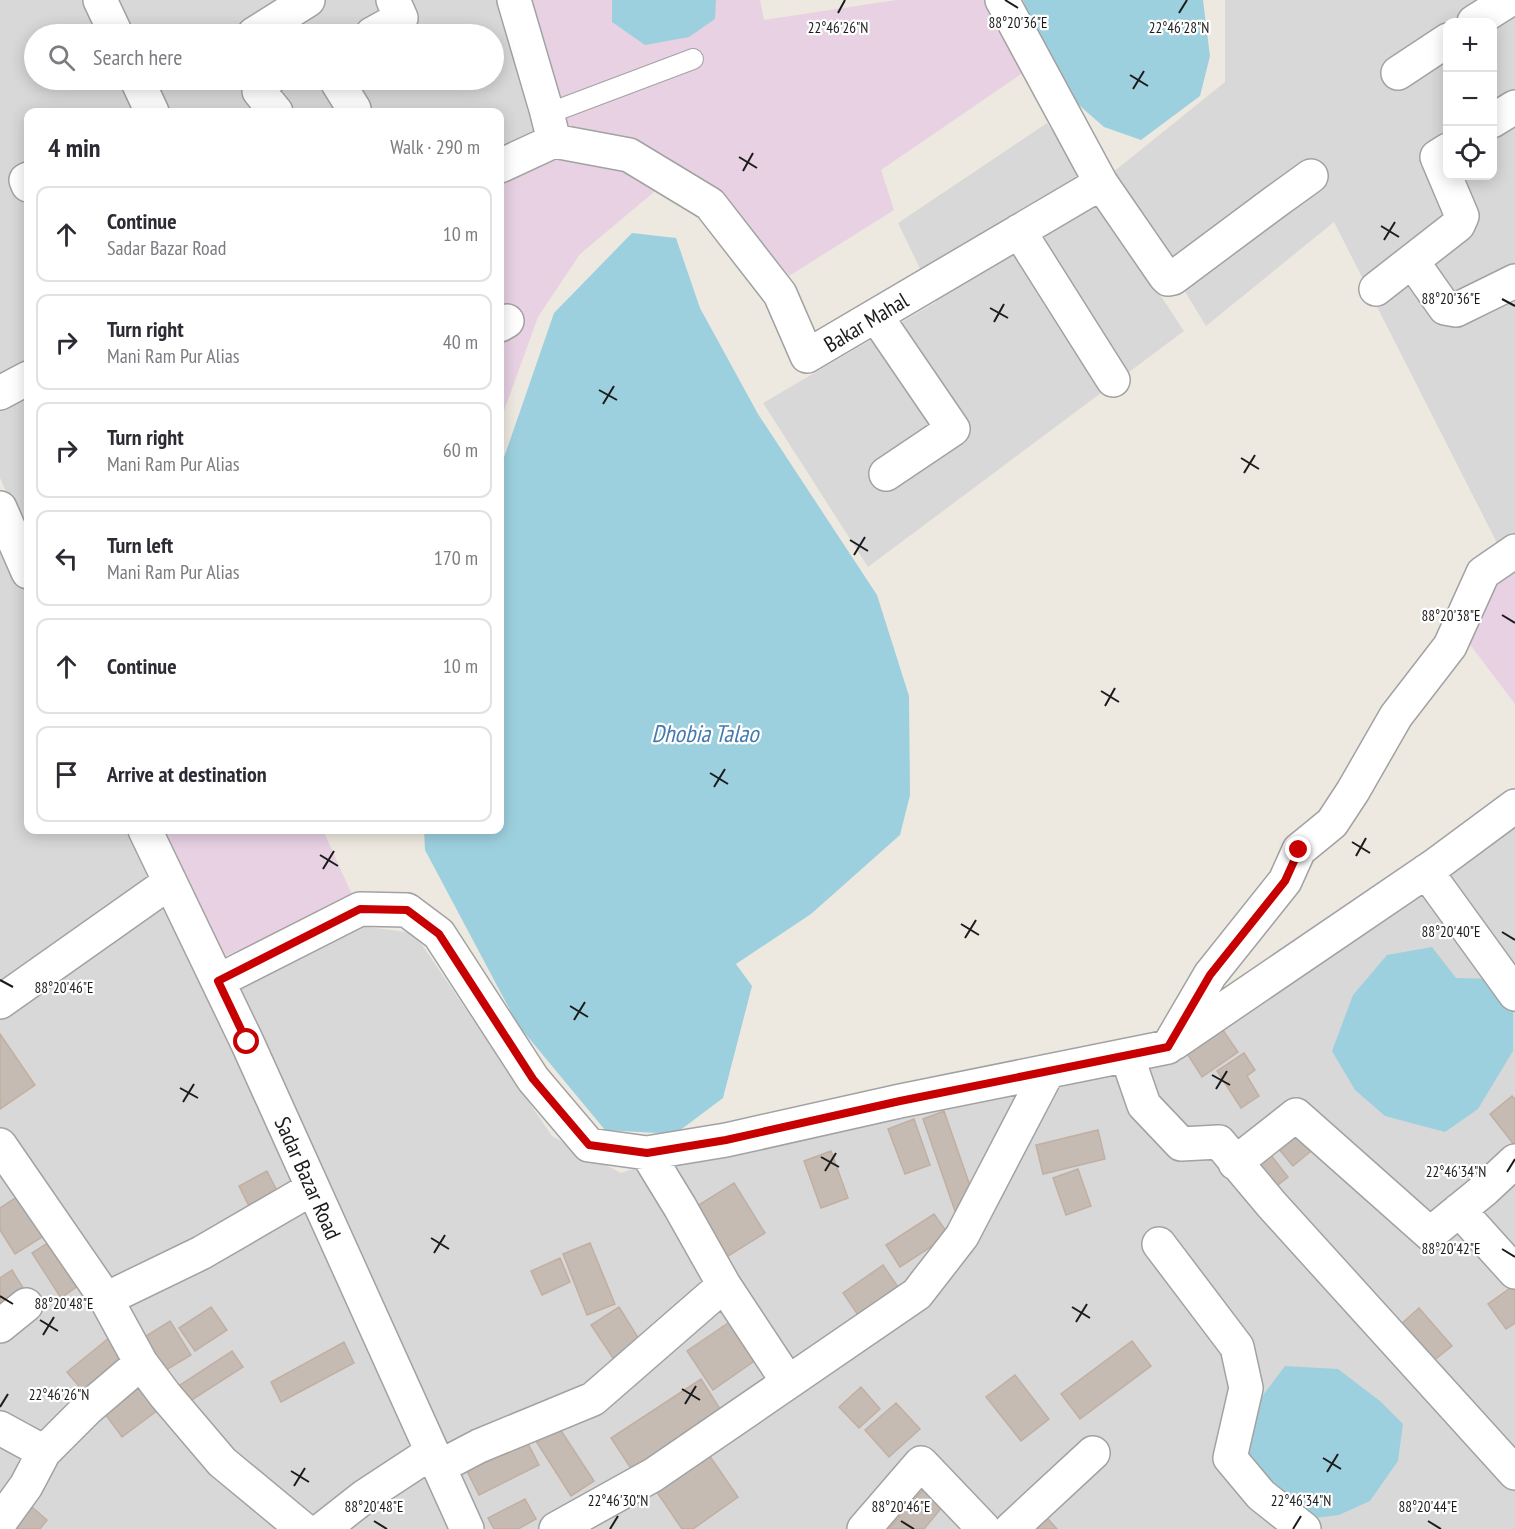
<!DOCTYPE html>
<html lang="en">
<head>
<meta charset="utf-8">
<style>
  :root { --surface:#fff; --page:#f2f2f3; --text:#2b2b33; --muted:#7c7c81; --line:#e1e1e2 }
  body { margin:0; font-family:"PT Sans Narrow",sans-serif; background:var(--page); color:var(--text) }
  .controls { position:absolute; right:18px; top:18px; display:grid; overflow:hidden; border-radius:12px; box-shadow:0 3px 15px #0003 }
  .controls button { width:54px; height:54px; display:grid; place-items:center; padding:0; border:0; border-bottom:2px solid var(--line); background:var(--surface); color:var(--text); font:30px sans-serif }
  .stop { position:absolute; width:18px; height:18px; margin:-14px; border:4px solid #c70002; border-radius:50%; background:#fff }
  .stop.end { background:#c70002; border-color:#fff; box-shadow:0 2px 6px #0008 }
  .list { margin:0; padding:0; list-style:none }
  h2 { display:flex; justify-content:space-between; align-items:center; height:78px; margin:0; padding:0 24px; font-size:26px }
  h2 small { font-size:20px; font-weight:400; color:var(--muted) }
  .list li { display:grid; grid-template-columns:39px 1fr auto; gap:18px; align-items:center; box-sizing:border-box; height:96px; margin:0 12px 12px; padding:0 12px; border:2px solid var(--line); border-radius:12px }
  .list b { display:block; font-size:22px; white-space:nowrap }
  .list p { margin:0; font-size:20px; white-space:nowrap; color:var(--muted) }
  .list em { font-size:20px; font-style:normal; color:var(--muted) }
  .icon { flex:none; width:33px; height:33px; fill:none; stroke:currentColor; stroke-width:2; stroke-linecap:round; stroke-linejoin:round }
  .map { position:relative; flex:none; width:1515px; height:1529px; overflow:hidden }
  .search { position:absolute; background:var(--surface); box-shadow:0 3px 15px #0003; left:24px; top:24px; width:480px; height:66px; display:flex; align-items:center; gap:15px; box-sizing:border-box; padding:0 21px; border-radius:33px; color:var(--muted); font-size:22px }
  .panel { position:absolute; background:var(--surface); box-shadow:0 3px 15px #0003; left:24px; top:108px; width:480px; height:726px; border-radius:12px }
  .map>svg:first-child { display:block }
</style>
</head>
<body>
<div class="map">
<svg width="1515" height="1529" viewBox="0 0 1515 1529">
  <rect width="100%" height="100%" fill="#eee9e0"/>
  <path fill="#d9d8d8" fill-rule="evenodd" d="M0,0H502L538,138L500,155V112H28V372L0,386ZM34,34H494V80H34Z
    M1225,0H1515V535L1498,545L1334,222L1206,326L1112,173L1225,82ZM1448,22H1492V176H1448Z
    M1047,123L1184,331L868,567L763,403L936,302L898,223Z
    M28,394V541L0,478V407Z
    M0,530L28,594V830H134L158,883L0,989Z
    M1515,819V1458L1228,1134L1183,1133L1152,1093L1144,1064Z
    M165,904L453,1529H0V1018Z
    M360,926L414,933L552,1136L621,1173L644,1165L886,1121L1122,1073L1222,1160L1515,1488V1529H484L239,984Z"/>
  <path fill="#e7d1e3" d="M529,0H760L764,20L896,0H986L1027,70L881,170L894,210L789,276L736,210L663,154L564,135Z
    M565,149L630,165L660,187L580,254L538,317L500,422V178Z
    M1515,560V704L1465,638L1495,574Z
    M158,830H323L354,899L223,957Z"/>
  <path fill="#9dd0de" d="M612,0H716L715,19L689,37L645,45L612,22Z
    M1023,0H1203L1210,56L1200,96L1141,140L1104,127L1072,99L1036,35Z
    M632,233L676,238L700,308L758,414L877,595L909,696L910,795L900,835L811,914L736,964L752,986L723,1098L675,1134L605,1130L518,1025L425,850L424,830H500V469L554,313Z
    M1432,947L1456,978L1494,979L1513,1005V1051L1478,1109L1445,1132L1385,1116L1355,1090L1332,1051L1353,995L1387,955Z
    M1285,1366L1338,1369L1380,1401L1403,1424L1398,1461L1370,1501L1339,1515L1306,1519L1244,1453L1252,1410Z"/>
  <path fill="#c5bbb3" stroke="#c0afa2" stroke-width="1.5" d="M1218,1023L1238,1052L1202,1077L1183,1047Z
    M0,1034L35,1085L0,1109Z
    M1244,1053L1255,1070L1247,1076L1259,1096L1241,1108L1217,1071Z
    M1512,1096L1515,1099V1146L1490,1114Z
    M944,1111L976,1203L955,1211L923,1119Z
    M914,1119L930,1165L905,1174L888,1129Z
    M1296,1122L1316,1147L1293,1166L1273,1142Z
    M1098,1130L1105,1159L1043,1174L1036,1145Z
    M1263,1145L1288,1177L1265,1195L1240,1163Z
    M831,1151L848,1198L821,1208L804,1161Z
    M1078,1169L1091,1206L1066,1215L1053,1178Z
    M267,1171L281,1199L253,1214L239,1186Z
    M734,1183L765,1233L725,1258L694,1208Z
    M23,1193L47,1234L15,1254L0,1230V1208Z
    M934,1214L949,1235L900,1267L886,1245Z
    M54,1239L82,1283L61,1298L32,1253Z
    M590,1243L615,1304L587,1315L563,1254Z
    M560,1258L570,1282L542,1295L531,1271Z
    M883,1265L898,1287L858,1315L843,1293Z
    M12,1270L25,1291L0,1306V1278Z
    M1513,1286L1515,1289V1323L1506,1329L1488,1304Z
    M211,1307L227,1330L195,1351L179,1328Z
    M619,1307L642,1344L615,1361L591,1325Z
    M1419,1308L1452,1346L1432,1362L1400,1325Z
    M734,1319L760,1357L713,1390L687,1351Z
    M170,1321L191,1355L156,1376L135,1343Z
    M115,1333L131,1352L83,1391L67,1372Z
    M1132,1341L1151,1366L1080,1419L1061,1394Z
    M344,1342L354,1363L281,1402L271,1382Z
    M232,1351L243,1367L184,1405L174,1389Z
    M142,1371L166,1404L122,1437L97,1403Z
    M1015,1375L1049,1419L1021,1441L986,1397Z
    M701,1379L722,1412L632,1470L611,1438Z
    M861,1387L880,1409L859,1428L839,1407Z
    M896,1403L920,1429L889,1457L865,1430Z
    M558,1426L594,1481L571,1496L536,1441Z
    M525,1438L539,1465L479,1495L465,1467Z
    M707,1452L738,1497L693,1529H682L654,1488Z
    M927,1485L947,1501L924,1529H889Z
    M525,1499L536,1519L518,1529H494L488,1518Z
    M25,1501L47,1520L40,1529H3Z
    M1040,1510L1057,1529H1019Z"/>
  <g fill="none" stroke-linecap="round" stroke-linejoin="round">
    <defs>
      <path id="service" d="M547,114L693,59"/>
      <path id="minor" d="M100,0L116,34
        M514,0L546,109L554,141
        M1474,22L1509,0
        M254,34L308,0
        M372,34L401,18L393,0
        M1398,73L1448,40
        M137,80L152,112
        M268,80L259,91L276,112
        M336,80L354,109
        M1492,121L1515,107
        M500,166L554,141L629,155L710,204L780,294L807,356L1101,183L1002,0
        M28,179L26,180L28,185
        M1101,183L1165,276L1168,279L1173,278L1275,202L1311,176
        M1019,231L1113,380
        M1412,261L1445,308L1456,310L1515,281
        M1376,289L1458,225L1462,216L1437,157L1448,150
        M876,316L953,429L886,474
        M500,325L507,321
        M0,393L28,378
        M0,508L28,572
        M145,830L247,1042L467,1529
        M1426,871L1515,994
        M218,981L360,909L407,910L439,934L533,1079L589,1145L647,1153L726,1140L900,1101L1168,1047L1210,975L1285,881L1299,850L1332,823L1353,791L1396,716L1450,646L1483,573L1515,551
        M0,1002L170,882
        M1174,1043L1434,866L1515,806
        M1127,1056L1144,1105L1181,1144L1219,1142L1272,1205L1515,1473
        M0,1145L106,1299L141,1363L165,1395L222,1462L303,1529
        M647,1153L680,1207L724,1285L788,1382
        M1235,1163L1296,1115L1430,1234L1484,1190L1515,1161
        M1459,1210L1515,1272
        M1159,1244L1237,1347L1246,1388L1230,1458L1261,1495L1304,1529
        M106,1299L201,1253L313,1188
        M0,1326L26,1305
        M0,1428L44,1452
        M439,1467L479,1446L593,1399L724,1285
        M0,1522L26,1486L44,1452L87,1409L141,1363
        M323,1529L365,1496L432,1452
        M556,1529L653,1475L917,1294L962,1236L1048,1071
        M864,1529L921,1463L984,1529
        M1011,1529L1093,1453"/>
    </defs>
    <use href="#service" stroke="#a2a2a2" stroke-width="22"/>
    <use href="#minor" stroke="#a2a2a2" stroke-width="36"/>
    <use href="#service" stroke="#fff" stroke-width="20"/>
    <use href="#minor" stroke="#fff" stroke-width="33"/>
  </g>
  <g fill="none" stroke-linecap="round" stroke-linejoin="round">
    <path stroke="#c70002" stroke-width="8" d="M247,1042L218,981L360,909L407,910L439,934L533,1079L589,1145L647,1153L726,1140L900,1101L1168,1047L1210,975L1285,881L1299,850"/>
  </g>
  <path fill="none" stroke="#1b1b1b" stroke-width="2" d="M1005,0L1018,8M838,13L845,0M1179,13L1187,0M1130,75L1148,86M1133,89L1144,71M739,157L757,168M743,171L753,153M1381,226L1399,237M1384,240L1395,222M1502,299L1515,306M990,308L1008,318M994,322L1004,304M599,390L617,400M603,404L614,386M1241,458L1259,469M1244,473L1255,455M850,540L868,551M854,555L865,537M1502,615L1515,623M1101,691L1119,702M1105,706L1115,688M710,773L728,784M714,787L725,769M1352,842L1370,853M320,855L338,866M1356,856L1366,838M323,869L334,851M961,924L979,935M1502,932L1515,940M965,938L976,920M0,980L13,987M570,1006L588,1017M574,1020L585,1002M1212,1075L1230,1085M180,1088L198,1098M1216,1089L1227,1071M183,1102L194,1084M821,1157L839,1167M825,1171L836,1153M1507,1172L1515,1159M431,1238L449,1249M1502,1249L1515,1257M434,1253L445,1235M0,1296L13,1304M1072,1307L1090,1318M40,1320L58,1331M1076,1322L1087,1304M43,1335L54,1317M682,1389L700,1400M685,1404L696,1386M0,1407L8,1394M1323,1458L1341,1469M291,1471L309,1482M1327,1472L1338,1454M294,1486L305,1468M374,1521L387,1529M901,1521L914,1529M1428,1521L1441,1529M610,1529L618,1516M1293,1529L1301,1516"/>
  <g text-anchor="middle" stroke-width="4.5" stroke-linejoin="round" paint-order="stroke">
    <g font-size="22" fill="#1b1b1b" stroke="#fff">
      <text transform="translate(866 322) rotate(-31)" y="8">Bakar Mahal</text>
      <text transform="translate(308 1178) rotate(66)" y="8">Sadar Bazar Road</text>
    </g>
    <g font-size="24" font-style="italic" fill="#447aaf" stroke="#fff">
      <text x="705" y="742">Dhobia Talao</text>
    </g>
  </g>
  <g font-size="15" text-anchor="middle" fill="#1b1b1b" stroke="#fff" stroke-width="4.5" stroke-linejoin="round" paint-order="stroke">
    <text x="1018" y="28">88°20'36"E</text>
    <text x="1179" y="33">22°46'28"N</text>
    <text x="838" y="33">22°46'26"N</text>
    <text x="1451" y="304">88°20'36"E</text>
    <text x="1451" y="621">88°20'38"E</text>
    <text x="1451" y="937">88°20'40"E</text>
    <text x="64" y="993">88°20'46"E</text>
    <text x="1456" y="1177">22°46'34"N</text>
    <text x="1451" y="1254">88°20'42"E</text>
    <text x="64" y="1309">88°20'48"E</text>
    <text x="59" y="1400">22°46'26"N</text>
    <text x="618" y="1506">22°46'30"N</text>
    <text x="1301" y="1506">22°46'34"N</text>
    <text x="374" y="1512">88°20'48"E</text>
    <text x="901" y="1512">88°20'46"E</text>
    <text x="1428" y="1512">88°20'44"E</text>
  </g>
</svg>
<div class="controls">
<button>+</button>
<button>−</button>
<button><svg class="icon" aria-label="locate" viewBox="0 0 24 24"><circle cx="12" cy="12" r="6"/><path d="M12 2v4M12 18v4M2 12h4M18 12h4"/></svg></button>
</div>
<div class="stop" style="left:247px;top:1042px"></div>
<div class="stop end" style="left:1299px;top:850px"></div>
<div class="search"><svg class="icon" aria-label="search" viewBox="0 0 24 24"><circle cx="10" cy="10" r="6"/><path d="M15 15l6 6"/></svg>Search here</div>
<section class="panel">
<h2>4 min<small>Walk · 290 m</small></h2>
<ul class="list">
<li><svg class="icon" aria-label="ahead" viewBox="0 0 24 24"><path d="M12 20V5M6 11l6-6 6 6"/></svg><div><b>Continue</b><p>Sadar Bazar Road</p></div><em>10 m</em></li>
<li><svg class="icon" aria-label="right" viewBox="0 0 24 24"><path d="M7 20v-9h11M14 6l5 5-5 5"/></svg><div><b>Turn right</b><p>Mani Ram Pur Alias</p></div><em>40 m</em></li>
<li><svg class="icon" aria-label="right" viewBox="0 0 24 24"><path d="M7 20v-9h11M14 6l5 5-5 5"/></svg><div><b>Turn right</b><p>Mani Ram Pur Alias</p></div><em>60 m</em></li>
<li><svg class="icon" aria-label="left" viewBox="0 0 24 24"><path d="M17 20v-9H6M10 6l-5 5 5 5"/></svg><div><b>Turn left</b><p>Mani Ram Pur Alias</p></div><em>170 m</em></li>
<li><svg class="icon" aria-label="ahead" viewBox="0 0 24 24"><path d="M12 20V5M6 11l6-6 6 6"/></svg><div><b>Continue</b></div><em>10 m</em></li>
<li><svg class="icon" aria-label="arrive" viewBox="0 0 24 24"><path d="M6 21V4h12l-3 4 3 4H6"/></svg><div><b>Arrive at destination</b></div></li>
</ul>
</section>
</div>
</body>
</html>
